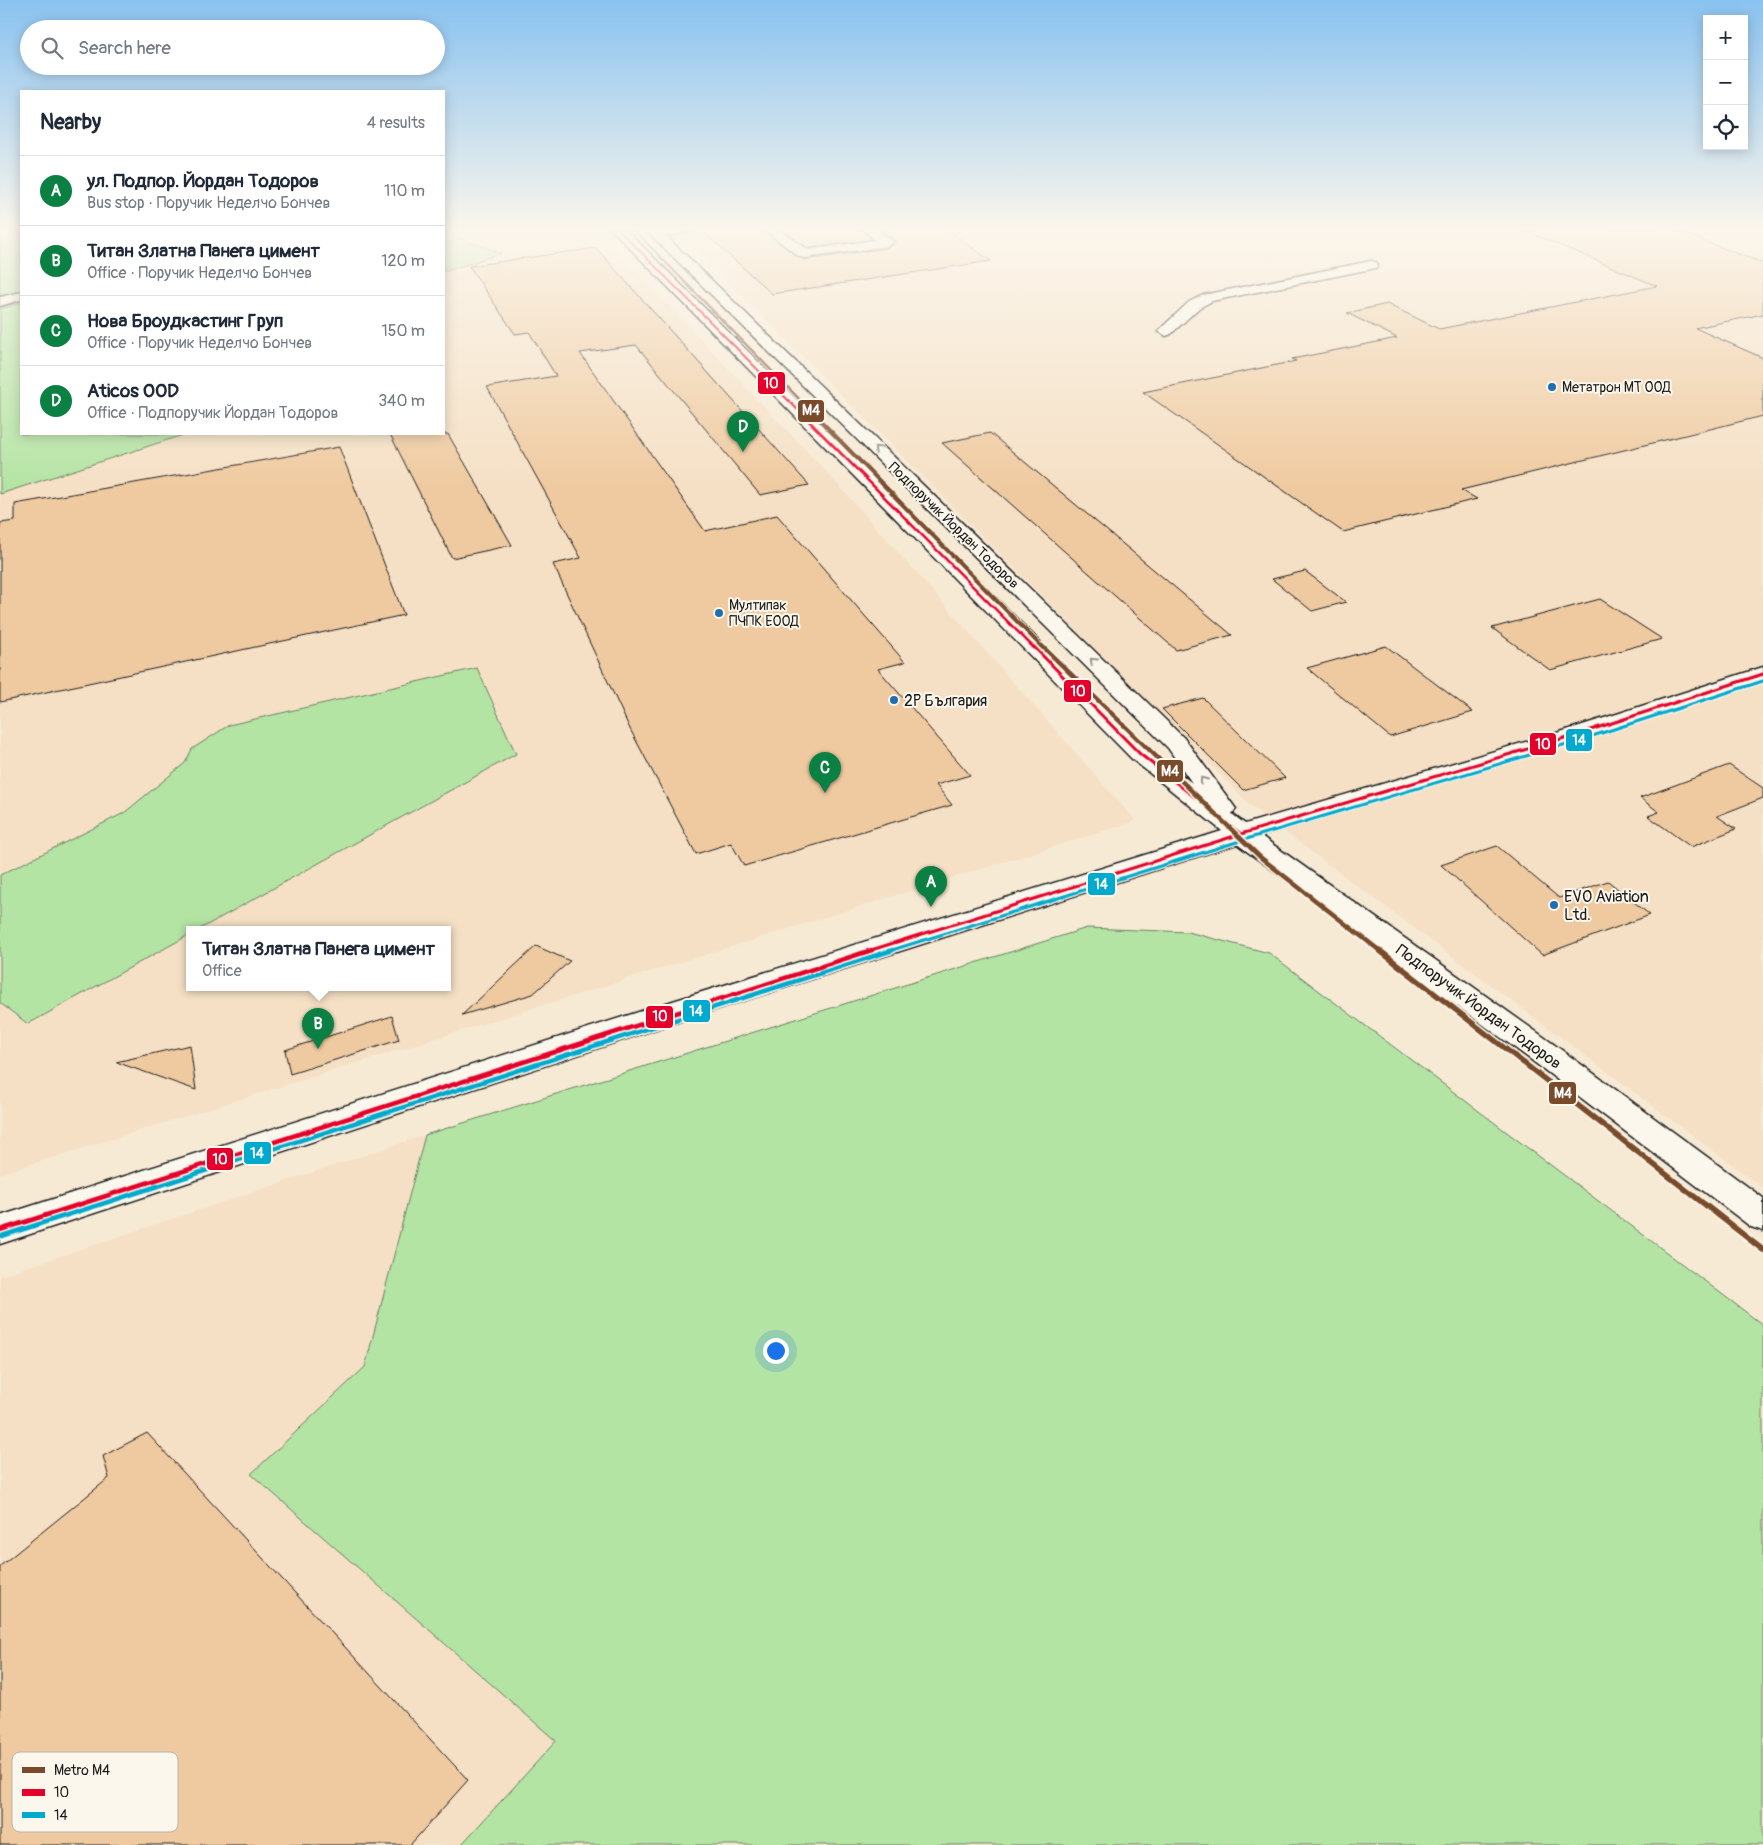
<!DOCTYPE html>
<html lang="en">
<head>
<meta charset="utf-8">
<style>
  :root { --surface:#fff; --page:#f2f2f3; --text:#1f2937; --muted:#747a83; --line:#e0e1e3; --accent:#0b8043 }
  body { margin:0; font-family:Pangolin,sans-serif; background:var(--page); color:var(--text) }
  .controls { position:absolute; right:15px; top:15px; display:grid; overflow:hidden; border-radius:0px; box-shadow:0 2px 12px #0003 }
  .controls button { width:45px; height:45px; display:grid; place-items:center; padding:0; border:0; border-bottom:1px solid var(--line); background:var(--surface); color:var(--text); font:25px sans-serif }
  .you { position:absolute; left:775px; top:1350px; width:18px; height:18px; margin:-12px; border:4px solid #fff; border-radius:50%; background:#1a73e8; box-shadow:0 0 0 8px #1a73e833 }
  .badge { display:grid; place-items:center; width:32px; height:32px; border-radius:50%; background:var(--accent); color:#fff; font-size:16px; font-weight:700 }
  .pin { position:absolute; translate:-50% -41px; filter:drop-shadow(0 1px 2px #0008) }
  .pin::after { content:''; position:absolute; top:26px; width:18px; height:15px; background:inherit; clip-path:polygon(0 0,100% 0,50% 100%) }
  .popup { position:absolute; left:186px; top:926px; width:265px; height:65px; box-sizing:border-box; display:grid; place-content:center; border-radius:0px; background:var(--surface); filter:drop-shadow(0 1px 4px #0005); font-size:16px; white-space:nowrap; color:var(--muted) }
  .popup b { font-size:19px; color:var(--text) }
  .popup::after { content:''; position:absolute; left:50%; top:100%; margin-left:-10px; border:10px solid transparent; border-top-color:var(--surface) }
  .list { margin:0; padding:0; list-style:none }
  h2 { display:flex; justify-content:space-between; align-items:center; height:65px; margin:0; padding:0 20px; font-size:21px }
  h2 small { font-size:16px; font-weight:400; color:var(--muted) }
  .list li { display:grid; grid-template-columns:32px 1fr auto; gap:15px; align-items:center; box-sizing:border-box; height:70px; padding:0 20px; border-top:1px solid var(--line) }
  .list b { display:block; font-size:19px; white-space:nowrap }
  .list p { margin:0; font-size:16px; white-space:nowrap; color:var(--muted) }
  .list em { font-size:16px; font-style:normal; color:var(--muted) }
  .icon { flex:none; width:28px; height:28px; fill:none; stroke:currentColor; stroke-width:2; stroke-linecap:round; stroke-linejoin:round }
  .map { position:relative; flex:none; width:1763px; height:1845px; overflow:hidden }
  .search { position:absolute; background:var(--surface); box-shadow:0 2px 12px #0003; left:20px; top:20px; width:425px; height:55px; display:flex; align-items:center; gap:12px; box-sizing:border-box; padding:0 18px; border-radius:28px; color:var(--muted); font-size:19px }
  .panel { position:absolute; background:var(--surface); box-shadow:0 2px 12px #0003; left:20px; top:90px; width:425px; height:345px; border-radius:0px }
  .map>svg:first-child { display:block }
</style>
</head>
<body>
<div class="map">
<svg width="1763" height="1845" viewBox="0 0 1763 1845">
  <rect width="100%" height="100%" fill="#f7ead5"/>
  <filter id="ink" filterUnits="userSpaceOnUse"><feTurbulence type="fractalNoise" baseFrequency=".02" numOctaves="2"/><feDisplacementMap in="SourceGraphic" scale="10" xChannelSelector="R" yChannelSelector="G"/><feConvolveMatrix kernelMatrix="1 2 1 2 8 2 1 2 1" color-interpolation-filters="sRGB"/></filter>
  <g filter="url(#ink)">
    <path fill="#f5e0c5" fill-rule="evenodd" d="M444,229H596L836,482L1136,821L0,1174V303L21,297V434H444ZM189,930H447V988H189Z
      M676,229H1763V1188L1254,809Z
      M425,1135L365,1367L251,1474L556,1741L461,1845H0V1276Z"/>
    <path fill="#b4e4a4" stroke="#688060" d="M0,229H21V295L0,301Z
      M444,229H451L458,238L501,253L444,272Z
      M21,303V434H186L0,494V309Z
      M477,668L516,754L198,930H189V935L28,1024L0,1003V875L124,813L185,763L192,749L229,725Z
      M1087,928L1188,932L1269,953L1763,1325V1845H461L556,1741L251,1474L365,1367L425,1135Z"/>
    <path fill="#efcaa0" stroke="#1c1c1c" d="M700,229H761L799,258L805,260L887,248L895,244V241L880,229H946L991,261L772,294Z
      M781,229H861L871,239L808,248Z
      M1521,229H1672L1763,263V314L1695,328L1763,358V416L1461,490L1477,499L1343,532L1143,392L1296,361L1292,359L1397,338L1347,313L1387,304L1439,329L1657,286Z
      M596,248L809,485L760,495L636,345L580,353L705,531L777,515L905,662L878,669L970,775L936,785L952,805L744,866L731,843L696,854L630,729L553,564L581,558L487,387L556,376L529,332L515,334L469,266Z
      M990,433L1232,635L1176,650L942,443Z
      M390,434H448L512,545L452,558Z
      M339,447L404,615L0,702V523L15,521V504Z
      M1305,571L1346,602L1312,611L1272,579Z
      M1600,599L1662,639L1550,670L1492,628Z
      M1386,646L1473,712L1390,737L1307,668Z
      M1203,698L1285,778L1243,790L1162,709Z
      M1729,765L1763,788V798L1717,816L1736,829L1691,847L1648,816L1659,812L1640,798Z
      M1497,846L1559,898L1608,881L1650,915L1542,955L1441,865Z
      M536,946L570,961L533,994L462,1015Z
      M392,1016L399,1040L290,1074L285,1050Z
      M190,1045L196,1090L116,1062Z
      M147,1433L468,1780L410,1845H0V1566L109,1478L103,1456Z"/>
    <g fill="none" stroke-linecap="round" stroke-linejoin="round">
      <defs>
        <path id="minor" d="M611,229H625L1148,749L1192,783L1168,748L645,229H692L691,232L666,236L1184,738L1236,809L1232,814L1245,824L1570,729L1763,667V681L1586,739L1261,836L1552,1043L1763,1198V1231L1751,1227L1530,1059L1237,844L696,1016L0,1244V1216L676,1000L1222,831L1132,759Z
          M763,229H778L808,250L875,240L863,229H877L894,242L887,246L805,258L800,257Z
          M1371,261L1376,262L1378,265L1376,268L1212,301L1199,308L1171,334L1166,336L1158,331L1189,302L1203,295Z
          M21,292V300L0,306V297Z"/>
      </defs>
      <use href="#minor" stroke="#1c1c1c" stroke-width="3"/>
      <use href="#minor" fill="#fbf7ec" fill-rule="evenodd"/>
      <defs>
        <path id="bus-1-far3" d="M618,229L800,412"/>
        <path id="bus-1-far2" d="M799,411L1034,648"/>
        <path id="bus-1-far1" d="M1033,646L1140,754L1241,834
          M868,951L1241,834L1578,734L1763,674"/>
        <path id="bus-1" d="M0,1230L872,950"/>
        <path id="bus-2-far1" d="M889,951L1243,840L1580,740L1763,681"/>
        <path id="bus-2" d="M2,1236L893,950"/>
      </defs>
      <use href="#bus-1-far3" stroke="#fbf7ec" stroke-width="4"/>
      <use href="#bus-1-far2" stroke="#fbf7ec" stroke-width="5"/>
      <use href="#bus-1-far1" stroke="#fbf7ec" stroke-width="6"/>
      <use href="#bus-1" stroke="#fbf7ec" stroke-width="8"/>
      <use href="#bus-2-far1" stroke="#fbf7ec" stroke-width="6"/>
      <use href="#bus-2" stroke="#fbf7ec" stroke-width="8"/>
      <use href="#bus-1-far3" stroke="#e4002b" stroke-width="2"/>
      <use href="#bus-1-far2" stroke="#e4002b" stroke-width="2.5"/>
      <use href="#bus-1-far1" stroke="#e4002b" stroke-width="3"/>
      <use href="#bus-1" stroke="#e4002b" stroke-width="4.5"/>
      <use href="#bus-2-far1" stroke="#00a9ce" stroke-width="3"/>
      <use href="#bus-2" stroke="#00a9ce" stroke-width="4.5"/>
      <defs>
        <path id="metro-1-far3" d="M633,229L812,412"/>
        <path id="metro-1-far2" d="M811,411L1043,648"/>
        <path id="metro-1-far1" d="M1042,646L1260,857L1380,951"/>
        <path id="metro-1" d="M1379,950L1763,1250"/>
      </defs>
      <use href="#metro-1-far3" stroke="#fbf7ec" stroke-width="4.5"/>
      <use href="#metro-1-far2" stroke="#fbf7ec" stroke-width="6"/>
      <use href="#metro-1-far1" stroke="#fbf7ec" stroke-width="8"/>
      <use href="#metro-1" stroke="#fbf7ec" stroke-width="9"/>
      <use href="#metro-1-far3" stroke="#7a4b2a" stroke-width="2.5"/>
      <use href="#metro-1-far2" stroke="#7a4b2a" stroke-width="4"/>
      <use href="#metro-1-far1" stroke="#7a4b2a" stroke-width="4.5"/>
      <use href="#metro-1" stroke="#7a4b2a" stroke-width="5.5"/>
    </g>
    <defs><path id="oneway-chevron" d="M-2-3.5L2.5 0L-2 3.5" fill="none" stroke-width="1.6" stroke-linecap="round" stroke-linejoin="round" transform="scale(1.25)"/></defs>
    <g stroke="#97948e">
      <use href="#oneway-chevron" transform="translate(877 449) rotate(-136)"/>
      <use href="#oneway-chevron" transform="translate(1093 661) rotate(-136)"/>
      <use href="#oneway-chevron" transform="translate(1203 780) rotate(-125)"/>
    </g>
  </g>
  <linearGradient id="sky" x2="0" y2="1"><stop stop-color="#89c2f0"/><stop offset="0.47" stop-color="#fbf6ec"/><stop offset="1" stop-color="#fbf6ec" stop-opacity="0"/></linearGradient>
  <rect width="1763" height="487" fill="url(#sky)"/>
  <g fill="#1f6fb2" stroke="#fbf7ec" stroke-width="2">
    <circle cx="1552" cy="387" r="5"/>
    <circle cx="719" cy="613" r="5"/>
    <circle cx="894" cy="700" r="5"/>
    <circle cx="1554" cy="905" r="5"/>
  </g>
  <g text-anchor="middle" stroke-width="4" stroke-linejoin="round" paint-order="stroke">
    <g font-size="14" fill="#1c1c1c" stroke="#fbf7ec" text-anchor="start">
      <text x="1562" y="392">Метатрон МТ ООД</text>
      <text x="729" y="610">Мултипак<tspan x="729" dy="16">ПЧПК ЕООД</tspan></text>
    </g>
    <g font-size="14" fill="#1c1c1c" stroke="#fbf7ec">
      <text transform="translate(954 525) rotate(44)" y="5">Подпоручик Йордан Тодоров</text>
    </g>
    <g font-size="16" fill="#1c1c1c" stroke="#fbf7ec" text-anchor="start">
      <text x="904" y="706">2Р България</text>
      <text x="1564" y="902">EVO Aviation<tspan x="1564" dy="18">Ltd.</tspan></text>
    </g>
    <g font-size="16" fill="#1c1c1c" stroke="#fbf7ec">
      <text transform="translate(1479 1006) rotate(36)" y="6">Подпоручик Йордан Тодоров</text>
    </g>
  </g>
  <rect x="12" y="1752" width="166" height="80" rx="8" fill="#fbf7ec" stroke="#b8b5ae" stroke-width="1"/>
  <rect x="22" y="1767" width="23" height="6" fill="#7a4b2a"/>
  <rect x="22" y="1789" width="23" height="7" fill="#e4002b"/>
  <rect x="22" y="1812" width="23" height="6" fill="#00a9ce"/>
  <g font-size="14" fill="#1c1c1c">
    <text x="54" y="1775">Metro M4</text>
    <text x="54" y="1797">10</text>
    <text x="54" y="1820">14</text>
  </g>
  <g stroke="#fbf7ec" stroke-width="2">
    <rect x="757" y="371" width="29" height="24" rx="5" fill="#e4002b"/>
    <rect x="797" y="399" width="28" height="24" rx="5" fill="#7a4b2a"/>
    <rect x="1063" y="679" width="29" height="24" rx="5" fill="#e4002b"/>
    <rect x="1565" y="728" width="28" height="24" rx="5" fill="#00a9ce"/>
    <rect x="1529" y="732" width="28" height="24" rx="5" fill="#e4002b"/>
    <rect x="1156" y="759" width="28" height="24" rx="5" fill="#7a4b2a"/>
    <rect x="1087" y="872" width="29" height="24" rx="5" fill="#00a9ce"/>
    <rect x="682" y="999" width="29" height="24" rx="5" fill="#00a9ce"/>
    <rect x="645" y="1005" width="29" height="24" rx="5" fill="#e4002b"/>
    <rect x="1548" y="1081" width="29" height="24" rx="5" fill="#7a4b2a"/>
    <rect x="243" y="1141" width="29" height="24" rx="5" fill="#00a9ce"/>
    <rect x="206" y="1147" width="28" height="24" rx="5" fill="#e4002b"/>
  </g>
  <g font-size="14" text-anchor="middle" font-weight="bold" fill="#fff">
    <text x="771" y="388">10</text>
    <text x="811" y="415">M4</text>
    <text x="1078" y="696">10</text>
    <text x="1579" y="745">14</text>
    <text x="1543" y="749">10</text>
    <text x="1170" y="776">M4</text>
    <text x="1101" y="889">14</text>
    <text x="696" y="1016">14</text>
    <text x="660" y="1021">10</text>
    <text x="1563" y="1098">M4</text>
    <text x="257" y="1158">14</text>
    <text x="220" y="1164">10</text>
  </g>
</svg>
<div class="controls">
<button>+</button>
<button>−</button>
<button><svg class="icon" aria-label="locate" viewBox="0 0 24 24"><circle cx="12" cy="12" r="6"/><path d="M12 2v4M12 18v4M2 12h4M18 12h4"/></svg></button>
</div>
<div class="you"></div>
<div class="pin badge" style="left:931px;top:907px">A</div>
<div class="pin badge" style="left:318px;top:1049px">B</div>
<div class="popup"><b>Титан Златна Панега цимент</b>Office</div>
<div class="pin badge" style="left:825px;top:793px">C</div>
<div class="pin badge" style="left:743px;top:452px">D</div>
<div class="search"><svg class="icon" aria-label="search" viewBox="0 0 24 24"><circle cx="10" cy="10" r="6"/><path d="M15 15l6 6"/></svg>Search here</div>
<section class="panel">
<h2>Nearby<small>4 results</small></h2>
<ul class="list">
<li><span class="badge">A</span><div><b>ул. Подпор. Йордан Тодоров</b><p>Bus stop · Поручик Неделчо Бончев</p></div><em>110 m</em></li>
<li><span class="badge">B</span><div><b>Титан Златна Панега цимент</b><p>Office · Поручик Неделчо Бончев</p></div><em>120 m</em></li>
<li><span class="badge">C</span><div><b>Нова Броудкастинг Груп</b><p>Office · Поручик Неделчо Бончев</p></div><em>150 m</em></li>
<li><span class="badge">D</span><div><b>Aticos OOD</b><p>Office · Подпоручик Йордан Тодоров</p></div><em>340 m</em></li>
</ul>
</section>
</div>
</body>
</html>
